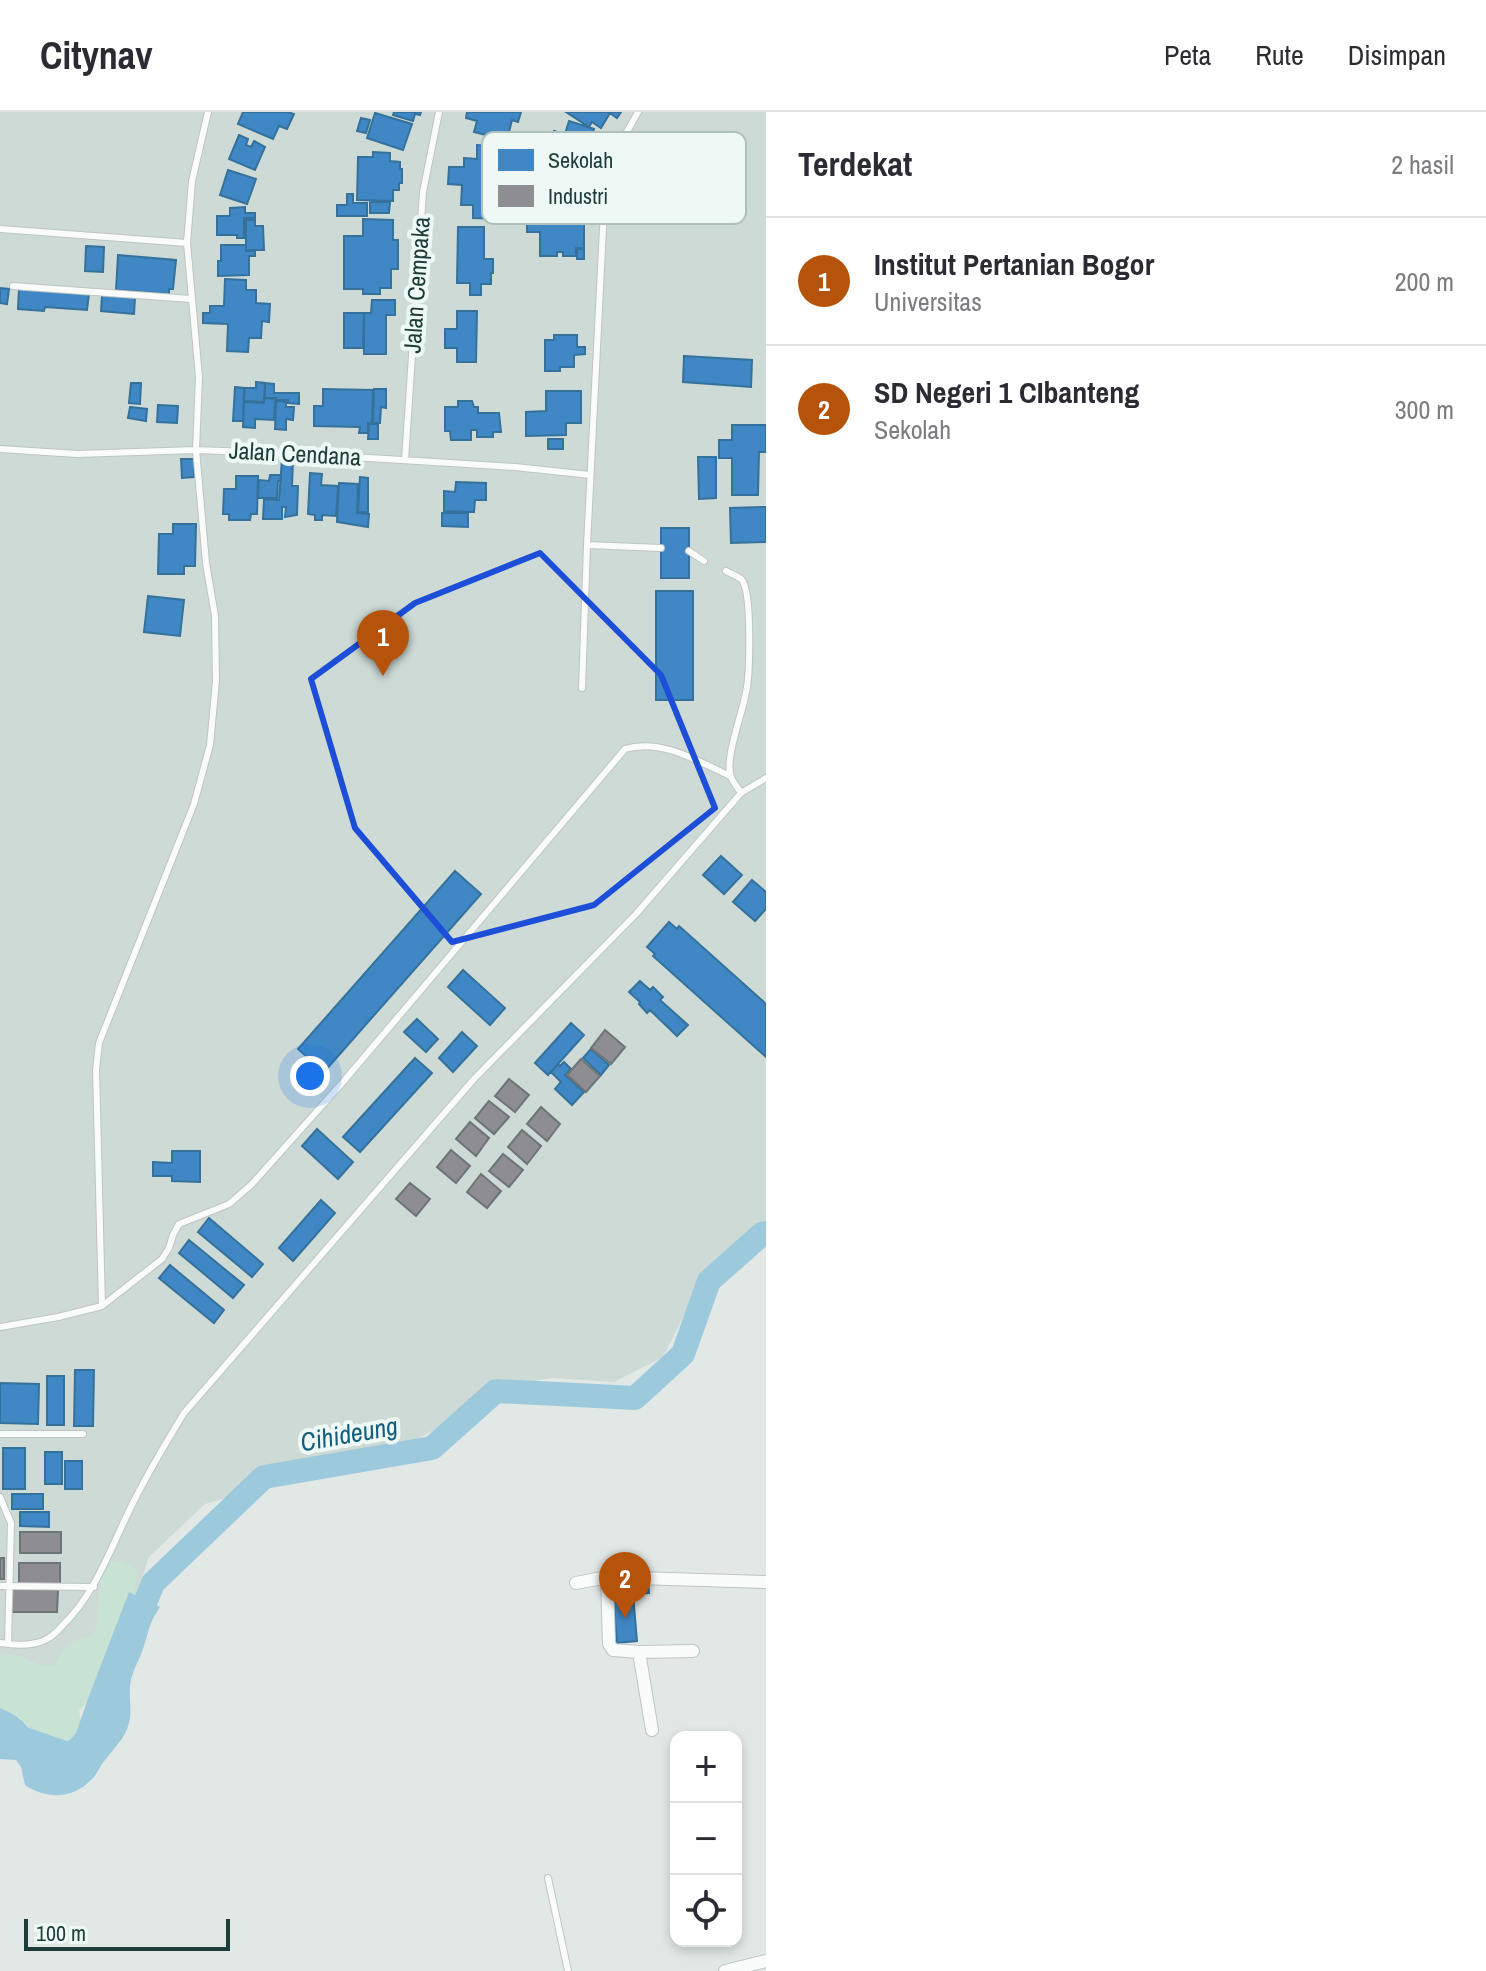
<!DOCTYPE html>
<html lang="id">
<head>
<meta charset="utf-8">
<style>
  :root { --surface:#fff; --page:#f7f7f7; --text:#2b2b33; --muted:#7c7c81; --line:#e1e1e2; --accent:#b45309 }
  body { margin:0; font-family:"Archivo Narrow",sans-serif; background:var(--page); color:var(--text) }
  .controls { position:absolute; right:24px; bottom:24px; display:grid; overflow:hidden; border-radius:16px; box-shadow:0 4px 12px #0003 }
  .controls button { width:72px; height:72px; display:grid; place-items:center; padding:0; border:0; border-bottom:2px solid var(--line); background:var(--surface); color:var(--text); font:40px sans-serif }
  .scale { position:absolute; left:24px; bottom:20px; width:206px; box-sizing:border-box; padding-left:8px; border:4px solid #1e3d38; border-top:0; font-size:22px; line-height:28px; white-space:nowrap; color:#1e3d38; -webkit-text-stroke:6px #eef8f4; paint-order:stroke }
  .you { position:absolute; left:310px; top:964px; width:28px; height:28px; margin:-20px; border:6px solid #fff; border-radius:50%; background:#1a73e8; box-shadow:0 0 0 12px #1a73e833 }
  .badge { display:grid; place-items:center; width:52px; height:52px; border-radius:50%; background:var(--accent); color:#fff; font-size:26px; font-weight:700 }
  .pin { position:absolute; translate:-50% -66px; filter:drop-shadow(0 2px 4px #0008) }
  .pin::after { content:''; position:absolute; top:42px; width:28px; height:24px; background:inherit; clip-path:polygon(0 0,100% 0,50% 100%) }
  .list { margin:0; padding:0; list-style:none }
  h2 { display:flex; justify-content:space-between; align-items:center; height:104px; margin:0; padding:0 32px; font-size:34px }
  h2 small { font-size:26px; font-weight:400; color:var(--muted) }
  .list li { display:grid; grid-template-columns:52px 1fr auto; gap:24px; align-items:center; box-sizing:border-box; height:128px; padding:0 32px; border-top:2px solid var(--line) }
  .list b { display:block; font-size:30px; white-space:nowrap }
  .list p { margin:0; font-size:26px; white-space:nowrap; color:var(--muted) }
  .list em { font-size:26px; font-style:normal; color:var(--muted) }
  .icon { flex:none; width:44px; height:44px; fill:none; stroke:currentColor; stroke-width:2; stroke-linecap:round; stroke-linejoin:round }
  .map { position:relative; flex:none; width:766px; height:1859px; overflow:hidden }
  header { display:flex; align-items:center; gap:48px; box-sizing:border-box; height:112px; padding:0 40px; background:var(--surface); border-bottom:2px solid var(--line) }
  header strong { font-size:38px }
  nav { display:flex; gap:44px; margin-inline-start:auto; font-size:28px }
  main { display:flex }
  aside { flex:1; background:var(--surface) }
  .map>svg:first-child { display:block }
</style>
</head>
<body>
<header>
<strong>Citynav</strong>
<nav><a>Peta</a><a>Rute</a><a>Disimpan</a></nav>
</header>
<main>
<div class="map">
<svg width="766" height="1859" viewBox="0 0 766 1859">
  <rect width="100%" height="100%" fill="#e1e8e6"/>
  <path fill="#cedad6" d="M0,0H766V1128L751,1135L700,1172L663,1245L614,1270L552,1266L501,1275L455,1307L409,1331L205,1392L149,1445L112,1553L0,1599Z"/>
  <path fill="#c8e3d4" d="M122,1449L138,1457L133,1490L86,1592L79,1598L83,1620L62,1633H50L43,1630L19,1605L0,1599V1544C27,1536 29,1558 55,1553L64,1536L72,1530L90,1524L96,1517L101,1467L112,1450Z"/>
  <path fill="#9ccadc" d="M129,1480L160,1495C150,1509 149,1518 144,1534C140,1547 131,1561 130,1574C129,1586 132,1600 129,1611C126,1625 114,1636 106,1647C100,1653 98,1661 92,1667C73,1687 48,1688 25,1673L21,1655L16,1648L0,1647V1596C14,1602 25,1608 32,1622C35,1629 36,1634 42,1640L62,1633L70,1628L76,1621L89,1584Z"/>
  <path fill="#3f88c5" stroke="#35729b" stroke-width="2" d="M243,0H288L294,2L287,17L279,14L273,27L238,12Z
    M394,0H421L420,3L415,2L413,9L393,3Z
    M467,0H521L518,10L512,8L505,36L484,31L486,23L474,20L477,9L466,6Z
    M566,0H621L617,6L610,1L601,16L592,10L589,15Z
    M375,1L412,12L403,38L367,26Z
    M361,6L370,8L366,21L357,19Z
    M569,9L594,17L589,31L570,25L567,33L551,27L554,19L565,22Z
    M239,23L248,27L246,33L251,35L254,29L265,35L255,58L229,47Z
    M477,33L488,34L487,48H519L518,75L501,74V107L473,106V93H461L462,73L448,72L449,55H464V46L477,47Z
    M373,40L390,41V49L400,50V57H402V71H399V78H393V89L357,88L358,45H373Z
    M228,58L256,67L247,92L220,83Z
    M347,82H353V91H367V104H337V93H347Z
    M370,90H390L389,101H370Z
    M245,95V101H255V106H244V126H237V123H217V104H230V96Z
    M547,97H561V102H584V136H576V144H563V140H557V144H540V120H527V109H537V101H547Z
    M363,107L393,108V128H398V157H391V176H380V182H363V177H344V124H363Z
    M246,108H255V114H263L264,138H246Z
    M458,115H484V147H493V161H491V172H481V183H470V171H457Z
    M221,133H246V139H255V144H249V163L218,164V149H221Z
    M86,134L104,135L103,160L85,159Z
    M577,137H584V147H577Z
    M118,143L176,148L173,177H169V182L116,178Z
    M225,167L246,168V178H256V191L270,192L269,210L262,209L261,226H249L248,240L227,239L228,212L203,211V201H210V194H224Z
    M0,176L9,177L7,192L0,191Z
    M19,177L89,182L87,198L45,195L44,199L18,197Z
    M102,183L135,186L134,202L101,199Z
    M372,188H395V203H386V242H364V201H371Z
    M457,199H477L476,250H457V236H445V217H457Z
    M344,201H364L363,236H344Z
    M554,223H577V235H585V242L574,243V255H560V259H545V228H554Z
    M684,244L752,248L751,275L683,270Z
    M256,270L265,271L264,290L244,289L245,276H256Z
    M131,271H141L140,292L129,291Z
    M265,271L274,272V281H299V292L288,291V288H276V286H265Z
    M235,275L244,276L243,309H233Z
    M323,277L373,278L372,312L368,311V321H359L360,315L314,314V294H323Z
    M374,277H386V296L381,295L380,311H373Z
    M546,279H581V311H566V323L526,324V300L546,299Z
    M264,286L275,287L274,308L255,307V316L243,315L244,290L264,291Z
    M276,289L286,290V295H294L293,308L286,307V318L275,317Z
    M458,289H472L474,295H478V301H499L501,320H493V325H477V318H471V328H451L450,319H445V295H458Z
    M158,293L178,294L177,311L157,310Z
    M130,295L147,297L146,309L128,306Z
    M369,312H378V327H368Z
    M732,313H766V340H759L758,383H732V346H719V328H732Z
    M548,327H563V337H548Z
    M698,345H716V386L699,387Z
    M181,347H194V365L182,366Z
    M282,347L293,348L292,374H298L297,403L285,405L286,395H282V407H263L264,387L279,388Z
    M310,361L322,362L321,373L338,374L336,404L322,403V408H315V403L308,402Z
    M270,363H281V369H278L277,386H258L259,368L269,369Z
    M236,364H258L257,402H251L250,408H229V402H223L224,377H236Z
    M360,365L368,366V400H358Z
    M456,370L486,371V388H475L474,400L444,399V379L455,380Z
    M339,371L358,372L357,401L369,402L368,415L337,410Z
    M766,395V430L731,431L730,396Z
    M442,401H468V415L442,414Z
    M173,412H196L195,454H184V462H158L159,422H173Z
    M661,416H689V466H661Z
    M656,479H693V588H656Z
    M148,484L184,488L180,524L144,520Z
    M721,744L742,763L724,782L703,763Z
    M455,759L481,782L324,960L298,937Z
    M752,768L766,780V797L755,809L733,790Z
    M669,810L677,817L679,814L766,892V945L653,844L655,842L647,835Z
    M463,858L505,896L490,913L448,875Z
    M640,869L650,878L653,875L663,885L660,888L688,913L677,924L650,898L647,901L639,892L640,890L629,880Z
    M417,907L438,927L426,940L404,920Z
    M571,911L584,923L548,963L535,951Z
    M462,920L477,934L453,960L439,946Z
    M591,937L609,953L601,963L583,946Z
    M415,946L432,961L360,1040L343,1025Z
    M564,950L571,957L565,963L584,980L572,993L555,977L561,970L551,960L558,952L560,954Z
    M317,1017L353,1050L338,1067L302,1034Z
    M172,1039H200V1070L172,1069V1064H153V1050L172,1051Z
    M321,1088L335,1101L293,1149L279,1136Z
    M209,1106L263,1152L252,1165L198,1120Z
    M189,1128L244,1173L233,1186L179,1141Z
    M170,1153L224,1198L214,1211L159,1166Z
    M75,1258H94L93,1314H74Z
    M47,1264H64V1313H47Z
    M0,1271L39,1272L38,1312L0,1311Z
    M3,1336H25V1377H3Z
    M45,1340H62V1372H45Z
    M65,1349H82V1377H65Z
    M12,1382H43V1397H12Z
    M20,1400H49V1415L20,1414Z
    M648,1468L649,1481L633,1482L637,1529L617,1531L612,1469Z"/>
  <path fill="#8d8d92" stroke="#6c7577" stroke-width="2" d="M605,918L625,935L611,952L591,936Z
    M581,947L600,964L586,980L567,963Z
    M509,967L529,983L515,1000L495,984Z
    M489,989L509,1005L494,1022L475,1006Z
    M541,995L560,1012L547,1029L527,1012Z
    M470,1010L489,1026L476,1044L456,1027Z
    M522,1018L541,1034L527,1052L508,1035Z
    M451,1038L470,1054L456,1071L437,1055Z
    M503,1042L523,1058L509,1075L489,1059Z
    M481,1062L501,1079L487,1096L467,1080Z
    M410,1071L430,1087L416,1104L396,1087Z
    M20,1420H61V1441H20Z
    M0,1446H4V1467H0Z
    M19,1451H60V1472H19Z
    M12,1477L58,1478L57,1500H12Z"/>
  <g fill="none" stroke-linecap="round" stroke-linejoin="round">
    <path stroke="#9ccadc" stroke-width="24" d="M134,1519L153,1471L264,1365L432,1336L496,1279L635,1286L683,1242L709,1169L762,1122L766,1121
      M0,1622L16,1624L82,1647"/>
    <defs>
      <path id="lane" d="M0,117L187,131
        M13,174L191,187
        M0,337L77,342L196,338L305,342L515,355L590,363
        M405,348L423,80L439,0
        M587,433L661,436
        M689,439L704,449
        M726,459C731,462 738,464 742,468C752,481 750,562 746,580C743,600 724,647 731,665C733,670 738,676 741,681
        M582,576L587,433L604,97L609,60L615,41L638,0
        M102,1194L162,1147L169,1136L173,1123L179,1112L229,1092L251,1073L343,970L625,637C660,626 698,649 730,664
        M0,1215L58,1205L102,1194L96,958L99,931L194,692L210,633L216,569L215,504L206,451L196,338L199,265L187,131L192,69L208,0
        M0,1322H83
        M0,1385L11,1411L8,1532
        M0,1474L94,1475
        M0,1531C13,1533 30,1534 43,1529C50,1526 57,1520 62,1514C98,1479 112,1431 135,1387C150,1357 167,1329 184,1301L474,967L636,802L741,681L766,666
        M548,1766L568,1859"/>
      <path id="street" d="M607,1465L609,1532L613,1538L639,1540L693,1539
        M576,1471L607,1465L766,1470
        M639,1540L652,1618
        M725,1859L766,1849"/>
    </defs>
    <use href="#lane" stroke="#bec5c3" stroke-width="8"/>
    <use href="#street" stroke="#bec5c3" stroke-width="14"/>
    <use href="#lane" stroke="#fafcfb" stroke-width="6"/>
    <use href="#street" stroke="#fafcfb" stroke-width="12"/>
  </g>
  <path fill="none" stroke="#1d4ed8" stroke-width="6" stroke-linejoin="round" d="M540,441L661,563L715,696L594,793L452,830L355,716L311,567L415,491Z"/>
  <g text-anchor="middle" stroke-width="8" stroke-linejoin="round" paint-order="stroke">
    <g font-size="24" fill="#1e3d38" stroke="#eef8f4">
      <text transform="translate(417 173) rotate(-86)" y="8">Jalan Cempaka</text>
      <text transform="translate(295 342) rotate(3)" y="8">Jalan Cendana</text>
    </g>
    <g font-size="26" font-style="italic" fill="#125d7e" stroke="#eef8f4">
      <text transform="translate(349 1322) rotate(-10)" y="9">Cihideung</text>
    </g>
  </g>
  <rect x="482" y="20" width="264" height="92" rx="12" fill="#eef8f4" stroke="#b0c0bc" stroke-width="2"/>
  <rect x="498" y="37" width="36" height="22" fill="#3f88c5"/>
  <rect x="498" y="73" width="36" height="22" fill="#8d8d92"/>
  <g font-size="22" fill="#1e3d38">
    <text x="548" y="56">Sekolah</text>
    <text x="548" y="92">Industri</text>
  </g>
</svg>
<div class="controls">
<button>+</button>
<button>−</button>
<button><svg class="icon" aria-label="locate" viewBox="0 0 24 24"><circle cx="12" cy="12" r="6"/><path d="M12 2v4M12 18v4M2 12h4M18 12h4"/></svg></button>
</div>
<div class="scale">100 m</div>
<div class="you"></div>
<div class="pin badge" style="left:383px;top:564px">1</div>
<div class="pin badge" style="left:625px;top:1506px">2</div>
</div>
<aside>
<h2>Terdekat<small>2 hasil</small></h2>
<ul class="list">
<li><span class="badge">1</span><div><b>Institut Pertanian Bogor</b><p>Universitas</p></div><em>200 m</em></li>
<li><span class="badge">2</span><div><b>SD Negeri 1 CIbanteng</b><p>Sekolah</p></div><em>300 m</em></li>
</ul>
</aside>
</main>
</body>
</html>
